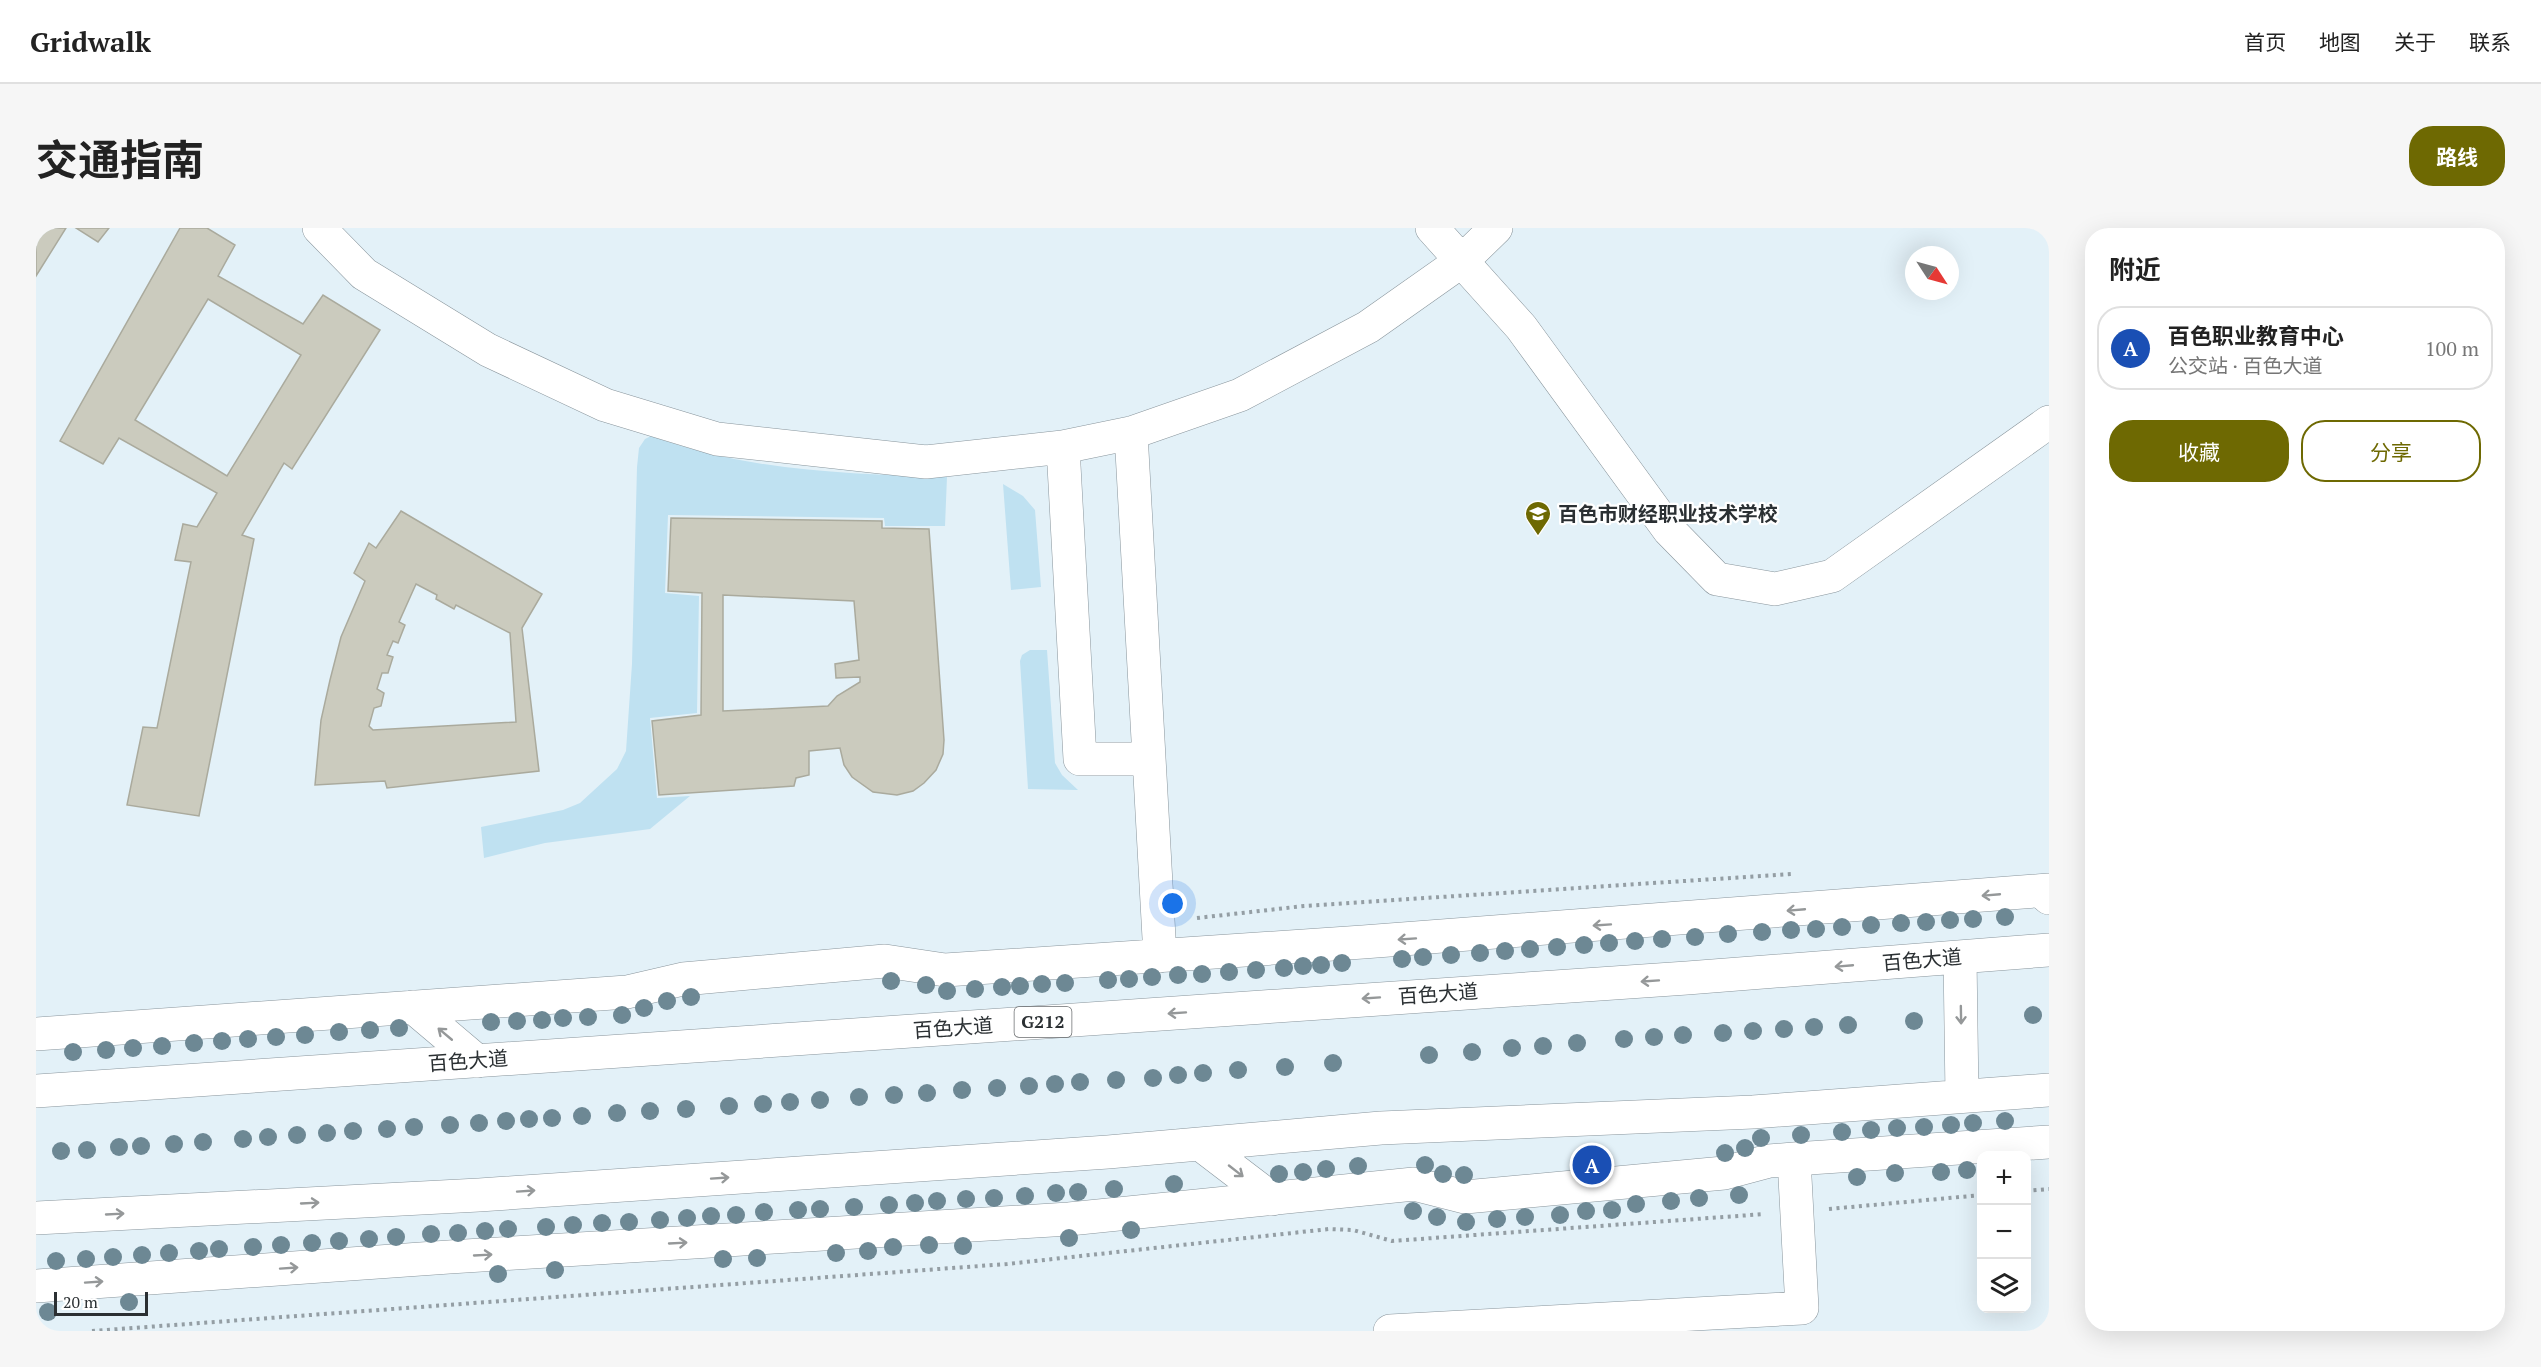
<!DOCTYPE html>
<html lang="zh">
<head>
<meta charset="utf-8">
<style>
  :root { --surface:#fff; --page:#f6f6f6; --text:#222; --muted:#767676; --line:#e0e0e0; --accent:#6e6902 }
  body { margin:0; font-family:"PT Serif","Noto Sans SC",serif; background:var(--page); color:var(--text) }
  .controls { position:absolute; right:18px; bottom:18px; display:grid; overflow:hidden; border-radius:12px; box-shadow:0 6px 24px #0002 }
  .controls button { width:54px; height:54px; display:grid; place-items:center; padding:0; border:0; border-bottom:2px solid var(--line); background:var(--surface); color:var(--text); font:30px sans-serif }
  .compass { position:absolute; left:1869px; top:18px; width:54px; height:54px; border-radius:50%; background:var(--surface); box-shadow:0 6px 24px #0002; rotate:126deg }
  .scale { position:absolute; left:18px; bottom:15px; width:94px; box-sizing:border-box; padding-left:6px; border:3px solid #2b3033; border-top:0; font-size:16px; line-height:21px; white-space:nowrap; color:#2b3033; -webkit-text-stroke:4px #fff; paint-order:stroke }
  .you { position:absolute; left:1137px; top:676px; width:21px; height:21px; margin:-15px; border:4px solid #fff; border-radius:50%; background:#1a73e8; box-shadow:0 0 0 9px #1a73e833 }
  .badge { display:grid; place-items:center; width:39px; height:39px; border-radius:50%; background:var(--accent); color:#fff; font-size:20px; font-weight:700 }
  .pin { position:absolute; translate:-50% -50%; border:3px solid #fff; box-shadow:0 2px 6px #0006 }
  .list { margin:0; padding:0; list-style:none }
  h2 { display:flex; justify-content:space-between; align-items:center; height:78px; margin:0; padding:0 24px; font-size:26px }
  h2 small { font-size:20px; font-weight:400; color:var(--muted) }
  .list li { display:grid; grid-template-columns:39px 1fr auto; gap:18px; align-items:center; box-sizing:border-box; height:84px; margin:0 12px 12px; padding:0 12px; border:2px solid var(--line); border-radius:24px }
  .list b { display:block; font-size:22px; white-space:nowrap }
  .list p { margin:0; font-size:20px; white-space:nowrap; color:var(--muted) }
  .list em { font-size:20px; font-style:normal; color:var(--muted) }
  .actions { display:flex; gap:12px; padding:18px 24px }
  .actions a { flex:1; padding:14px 0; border:2px solid var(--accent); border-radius:24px; text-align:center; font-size:21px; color:var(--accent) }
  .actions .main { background:var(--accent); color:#fff }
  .icon { flex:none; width:33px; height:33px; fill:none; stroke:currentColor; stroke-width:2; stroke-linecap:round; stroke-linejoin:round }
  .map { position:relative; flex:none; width:2013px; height:1103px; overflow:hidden; border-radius:24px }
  header { display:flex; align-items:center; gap:36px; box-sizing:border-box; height:84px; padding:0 30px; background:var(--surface); border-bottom:2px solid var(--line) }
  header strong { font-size:28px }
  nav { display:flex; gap:33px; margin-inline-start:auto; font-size:21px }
  .intro { display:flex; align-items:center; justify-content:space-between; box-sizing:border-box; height:144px; padding:0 36px }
  h1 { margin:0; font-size:42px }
  .button { padding:15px 27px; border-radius:24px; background:var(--accent); color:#fff; font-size:21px; font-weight:700 }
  main { display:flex; gap:36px; padding:0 36px }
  aside { flex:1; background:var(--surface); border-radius:24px; box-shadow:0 6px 24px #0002 }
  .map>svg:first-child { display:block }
</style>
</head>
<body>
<header>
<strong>Gridwalk</strong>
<nav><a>首页</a><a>地图</a><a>关于</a><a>联系</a></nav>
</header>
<div class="intro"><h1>交通指南</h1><a class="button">路线</a></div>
<main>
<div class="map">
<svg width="2013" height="1103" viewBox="0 0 2013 1103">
  <rect width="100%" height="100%" fill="#e3f1f8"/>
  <path fill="#bfe1f1" d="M615,208C711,243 810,246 911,249L909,298H849L848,290L632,287L629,365L663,368L661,485L614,490L621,570L654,568L614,601L509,615L448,630L445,599L527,582L544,575L581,541L590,523L596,436L601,239L603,220L609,211Z
    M967,256L987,268L999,282L1005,359L975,362Z
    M994,422H1011L1019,535L1026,547L1042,562L992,561L984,433L986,427Z"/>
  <path fill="#cbcbbe" stroke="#aaaa9d" stroke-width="1.5" fill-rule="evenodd" d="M0,0H30L0,48Z
    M40,0H73L62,14Z
    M144,0H171L199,17L182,48L267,96L287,67L344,102L256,241L248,235L206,307L218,311L163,588L91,577L107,499L121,500L155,334L139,332L147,296L161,299L181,265L83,210L67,236L24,213ZM172,71L265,127L191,248L99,192Z
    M365,283L506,366L486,400L503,543L351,560L349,553L279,557L285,492L294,452L305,409L329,353L318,345L333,315L340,320ZM380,356L401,367L400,371L418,381L420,377L474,405L480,494L337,502L333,498L338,480L345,478L348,465L341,461L346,445H352L357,429L351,427L357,413L362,415L369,397L363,394Z
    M635,290L846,293V300L893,301L908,512L907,526L900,542L888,555L877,563L861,567L837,564L816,549L808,537L804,520L773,523V547L760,550L758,558L623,567L616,493L665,487L666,365L632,363ZM687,367L818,373L823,432L799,436L800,450L824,449V454L801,468L792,478L687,483Z"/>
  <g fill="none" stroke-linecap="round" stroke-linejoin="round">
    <defs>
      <path id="minor" d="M283,0L328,46L452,122L569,177L681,211L890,234L1027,219L1095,205L1204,167L1332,99L1427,32L1460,0
        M1396,0L1485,99L1633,302L1681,351L1739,361L1796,348L2013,194
        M1095,205L1124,728
        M1027,219L1044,531H1112
        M377,779L441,833
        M0,806L591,764L647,751L849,733L909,742L1327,714L2013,662
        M0,1058L413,1029L1033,991L1378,956L1429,969L1688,945L1733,933L1758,931L2013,914
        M1354,1103L1766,1080L1758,931"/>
      <path id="highway" d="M2005,663L2013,670
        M1924,729L1926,868
        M0,863L1651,750L2013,722
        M1164,916L1236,971
        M0,990L443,967L1072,924L1345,900L1717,884L2013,862"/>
    </defs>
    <use href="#minor" stroke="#89959c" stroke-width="34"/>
    <use href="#highway" stroke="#89959c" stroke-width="34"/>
    <path stroke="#949ea4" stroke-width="4" stroke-dasharray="3 4.5" stroke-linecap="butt" d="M1161,690L1268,678L1755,646
      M1990,963L2013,961
      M1793,981L1946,967
      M56,1103L971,1036L1293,1001L1317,1002L1356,1013L1729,986"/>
    <use href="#minor" stroke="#fff" stroke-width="33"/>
    <use href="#highway" stroke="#fff" stroke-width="33"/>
  </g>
  <g fill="#6d8894">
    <circle cx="1969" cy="689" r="9"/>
    <circle cx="1937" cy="691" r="9"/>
    <circle cx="1914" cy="692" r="9"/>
    <circle cx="1890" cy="694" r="9"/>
    <circle cx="1865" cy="695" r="9"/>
    <circle cx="1835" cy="697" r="9"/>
    <circle cx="1806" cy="699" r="9"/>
    <circle cx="1780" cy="701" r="9"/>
    <circle cx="1755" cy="702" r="9"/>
    <circle cx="1726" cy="704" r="9"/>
    <circle cx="1692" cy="706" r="9"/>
    <circle cx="1659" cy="709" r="9"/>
    <circle cx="1626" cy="711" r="9"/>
    <circle cx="1599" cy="713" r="9"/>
    <circle cx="1573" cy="715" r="9"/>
    <circle cx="1548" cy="717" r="9"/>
    <circle cx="1521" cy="719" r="9"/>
    <circle cx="1494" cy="721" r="9"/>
    <circle cx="1469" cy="723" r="9"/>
    <circle cx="1444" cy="725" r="9"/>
    <circle cx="1415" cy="727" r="9"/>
    <circle cx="1387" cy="729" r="9"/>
    <circle cx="1366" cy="731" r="9"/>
    <circle cx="1306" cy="735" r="9"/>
    <circle cx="1285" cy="737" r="9"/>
    <circle cx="1267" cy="738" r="9"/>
    <circle cx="1248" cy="740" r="9"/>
    <circle cx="1220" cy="742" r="9"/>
    <circle cx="1193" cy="744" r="9"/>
    <circle cx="1166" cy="746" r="9"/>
    <circle cx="1142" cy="747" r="9"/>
    <circle cx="1116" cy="749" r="9"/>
    <circle cx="1093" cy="751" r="9"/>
    <circle cx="1072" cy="752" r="9"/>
    <circle cx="855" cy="753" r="9"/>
    <circle cx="1029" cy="755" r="9"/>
    <circle cx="1006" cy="756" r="9"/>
    <circle cx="890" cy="757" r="9"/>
    <circle cx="984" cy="758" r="9"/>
    <circle cx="966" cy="759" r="9"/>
    <circle cx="939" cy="761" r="9"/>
    <circle cx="911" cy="763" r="9"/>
    <circle cx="655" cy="769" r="9"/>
    <circle cx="631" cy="773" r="9"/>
    <circle cx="608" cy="780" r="9"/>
    <circle cx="586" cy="787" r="9"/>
    <circle cx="1997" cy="787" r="9"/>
    <circle cx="552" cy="789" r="9"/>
    <circle cx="527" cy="790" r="9"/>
    <circle cx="506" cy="792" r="9"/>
    <circle cx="481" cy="793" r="9"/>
    <circle cx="1878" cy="793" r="9"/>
    <circle cx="455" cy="794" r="9"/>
    <circle cx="1812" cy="797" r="9"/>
    <circle cx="1778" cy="799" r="9"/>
    <circle cx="363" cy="800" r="9"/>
    <circle cx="1748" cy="801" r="9"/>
    <circle cx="334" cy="802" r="9"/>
    <circle cx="1717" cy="803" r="9"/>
    <circle cx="303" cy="804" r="9"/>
    <circle cx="1687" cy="805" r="9"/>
    <circle cx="269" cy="807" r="9"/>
    <circle cx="1647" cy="807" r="9"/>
    <circle cx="240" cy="809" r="9"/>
    <circle cx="1618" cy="809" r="9"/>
    <circle cx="212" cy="811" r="9"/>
    <circle cx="1588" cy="811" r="9"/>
    <circle cx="186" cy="813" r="9"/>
    <circle cx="158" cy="815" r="9"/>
    <circle cx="1541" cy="815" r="9"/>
    <circle cx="126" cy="818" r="9"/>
    <circle cx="1507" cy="818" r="9"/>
    <circle cx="97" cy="820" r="9"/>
    <circle cx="1476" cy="820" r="9"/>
    <circle cx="70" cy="822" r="9"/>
    <circle cx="37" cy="824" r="9"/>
    <circle cx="1436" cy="824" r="9"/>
    <circle cx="1393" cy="827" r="9"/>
    <circle cx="1297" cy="835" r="9"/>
    <circle cx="1249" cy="839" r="9"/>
    <circle cx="1202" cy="842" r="9"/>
    <circle cx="1167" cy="845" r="9"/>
    <circle cx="1142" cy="847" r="9"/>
    <circle cx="1117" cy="850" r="9"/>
    <circle cx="1080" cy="852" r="9"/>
    <circle cx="1044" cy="854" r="9"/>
    <circle cx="1019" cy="856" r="9"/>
    <circle cx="993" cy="858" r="9"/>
    <circle cx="961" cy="860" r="9"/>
    <circle cx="926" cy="862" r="9"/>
    <circle cx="891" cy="865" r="9"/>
    <circle cx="858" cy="867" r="9"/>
    <circle cx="823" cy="869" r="9"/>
    <circle cx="784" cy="872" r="9"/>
    <circle cx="754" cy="874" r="9"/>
    <circle cx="727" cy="876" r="9"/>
    <circle cx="693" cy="878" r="9"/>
    <circle cx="650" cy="881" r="9"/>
    <circle cx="614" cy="883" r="9"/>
    <circle cx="581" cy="885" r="9"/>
    <circle cx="546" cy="888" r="9"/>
    <circle cx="516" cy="890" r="9"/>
    <circle cx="493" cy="891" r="9"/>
    <circle cx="470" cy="893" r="9"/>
    <circle cx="1969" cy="893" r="9"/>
    <circle cx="443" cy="895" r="9"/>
    <circle cx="1937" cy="895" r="9"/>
    <circle cx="414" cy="897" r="9"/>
    <circle cx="1915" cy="897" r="9"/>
    <circle cx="378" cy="899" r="9"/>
    <circle cx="1888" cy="899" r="9"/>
    <circle cx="1861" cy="900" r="9"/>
    <circle cx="351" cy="901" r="9"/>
    <circle cx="1835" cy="902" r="9"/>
    <circle cx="317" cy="903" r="9"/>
    <circle cx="1806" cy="904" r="9"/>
    <circle cx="291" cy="905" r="9"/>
    <circle cx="261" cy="907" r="9"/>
    <circle cx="1765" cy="907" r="9"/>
    <circle cx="232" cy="909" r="9"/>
    <circle cx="1725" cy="910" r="9"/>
    <circle cx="207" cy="911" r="9"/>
    <circle cx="167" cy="914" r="9"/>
    <circle cx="138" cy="916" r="9"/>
    <circle cx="105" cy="918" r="9"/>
    <circle cx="83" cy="919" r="9"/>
    <circle cx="1709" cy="920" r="9"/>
    <circle cx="51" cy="922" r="9"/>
    <circle cx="25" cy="923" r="9"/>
    <circle cx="1689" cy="925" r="9"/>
    <circle cx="1389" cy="937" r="9"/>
    <circle cx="1322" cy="938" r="9"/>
    <circle cx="1290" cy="941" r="9"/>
    <circle cx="1931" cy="942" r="9"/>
    <circle cx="1267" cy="944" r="9"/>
    <circle cx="1905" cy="944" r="9"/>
    <circle cx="1859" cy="945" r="9"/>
    <circle cx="1243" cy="946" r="9"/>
    <circle cx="1407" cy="946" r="9"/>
    <circle cx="1428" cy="947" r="9"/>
    <circle cx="1821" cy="949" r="9"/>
    <circle cx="1138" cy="956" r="9"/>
    <circle cx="1078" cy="961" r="9"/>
    <circle cx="1042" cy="964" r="9"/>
    <circle cx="1020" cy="965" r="9"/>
    <circle cx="1703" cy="967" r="9"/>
    <circle cx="989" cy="968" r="9"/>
    <circle cx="958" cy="970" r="9"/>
    <circle cx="1663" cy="970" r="9"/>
    <circle cx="930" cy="971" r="9"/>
    <circle cx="901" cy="973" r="9"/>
    <circle cx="1635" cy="973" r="9"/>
    <circle cx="879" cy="975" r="9"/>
    <circle cx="1600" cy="976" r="9"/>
    <circle cx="853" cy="977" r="9"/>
    <circle cx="818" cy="979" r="9"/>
    <circle cx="784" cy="981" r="9"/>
    <circle cx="762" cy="982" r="9"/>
    <circle cx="1576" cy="982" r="9"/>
    <circle cx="1377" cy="983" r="9"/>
    <circle cx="1550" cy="983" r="9"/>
    <circle cx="728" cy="984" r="9"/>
    <circle cx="700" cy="987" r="9"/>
    <circle cx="1524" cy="987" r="9"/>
    <circle cx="675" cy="988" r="9"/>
    <circle cx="1401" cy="989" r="9"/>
    <circle cx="1489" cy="989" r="9"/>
    <circle cx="651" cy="990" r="9"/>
    <circle cx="1461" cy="991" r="9"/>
    <circle cx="624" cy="992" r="9"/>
    <circle cx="593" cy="994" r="9"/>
    <circle cx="1430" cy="994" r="9"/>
    <circle cx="566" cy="995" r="9"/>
    <circle cx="537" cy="997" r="9"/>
    <circle cx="510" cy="999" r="9"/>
    <circle cx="472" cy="1001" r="9"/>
    <circle cx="1095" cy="1002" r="9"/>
    <circle cx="449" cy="1003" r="9"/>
    <circle cx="422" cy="1005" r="9"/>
    <circle cx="395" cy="1006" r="9"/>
    <circle cx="360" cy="1009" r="9"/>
    <circle cx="1033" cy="1010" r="9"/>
    <circle cx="333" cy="1011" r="9"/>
    <circle cx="303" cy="1013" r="9"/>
    <circle cx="276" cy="1015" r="9"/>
    <circle cx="245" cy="1017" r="9"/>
    <circle cx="893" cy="1017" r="9"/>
    <circle cx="927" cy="1018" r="9"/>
    <circle cx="217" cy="1019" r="9"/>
    <circle cx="857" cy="1019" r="9"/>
    <circle cx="183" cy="1021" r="9"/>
    <circle cx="163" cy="1023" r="9"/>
    <circle cx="832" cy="1023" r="9"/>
    <circle cx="133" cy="1025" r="9"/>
    <circle cx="800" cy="1025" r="9"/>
    <circle cx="106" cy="1027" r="9"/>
    <circle cx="77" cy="1029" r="9"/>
    <circle cx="721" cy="1030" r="9"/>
    <circle cx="50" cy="1031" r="9"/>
    <circle cx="687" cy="1031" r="9"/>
    <circle cx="20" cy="1033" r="9"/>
    <circle cx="519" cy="1042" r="9"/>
    <circle cx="462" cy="1046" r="9"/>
    <circle cx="93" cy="1074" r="9"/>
    <circle cx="12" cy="1084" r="9"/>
  </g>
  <defs><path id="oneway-shaft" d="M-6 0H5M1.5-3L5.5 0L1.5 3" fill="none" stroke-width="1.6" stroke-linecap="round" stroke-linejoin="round" transform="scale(1.5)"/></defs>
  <g stroke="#959899">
    <use href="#oneway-shaft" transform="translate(1955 667) rotate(175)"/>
    <use href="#oneway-shaft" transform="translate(1760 682) rotate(175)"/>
    <use href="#oneway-shaft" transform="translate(1566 697) rotate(176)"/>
    <use href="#oneway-shaft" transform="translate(1371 711) rotate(176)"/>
    <use href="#oneway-shaft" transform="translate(1808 738) rotate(175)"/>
    <use href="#oneway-shaft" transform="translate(1614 753) rotate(176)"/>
    <use href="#oneway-shaft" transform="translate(1335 770) rotate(176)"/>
    <use href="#oneway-shaft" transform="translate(1141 785) rotate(176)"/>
    <use href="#oneway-shaft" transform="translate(1925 787) rotate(89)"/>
    <use href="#oneway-shaft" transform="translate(409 806) rotate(-140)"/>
    <use href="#oneway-shaft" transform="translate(1200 943) rotate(38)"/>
    <use href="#oneway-shaft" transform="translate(684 950) rotate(-4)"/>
    <use href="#oneway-shaft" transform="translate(490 963) rotate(-4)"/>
    <use href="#oneway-shaft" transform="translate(274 975) rotate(-3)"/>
    <use href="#oneway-shaft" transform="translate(79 986) rotate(-3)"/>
    <use href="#oneway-shaft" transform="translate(642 1015) rotate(-3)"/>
    <use href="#oneway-shaft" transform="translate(447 1027) rotate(-3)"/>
    <use href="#oneway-shaft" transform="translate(253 1040) rotate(-4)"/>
    <use href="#oneway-shaft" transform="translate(58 1054) rotate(-4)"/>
  </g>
  <defs>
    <symbol id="school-pin" viewBox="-11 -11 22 30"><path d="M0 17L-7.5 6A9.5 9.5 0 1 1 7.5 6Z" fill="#6e6902" stroke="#fff"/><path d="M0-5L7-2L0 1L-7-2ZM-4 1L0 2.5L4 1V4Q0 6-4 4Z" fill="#fff"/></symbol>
  </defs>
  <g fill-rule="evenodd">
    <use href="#school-pin" x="1487" y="271" width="30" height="40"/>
  </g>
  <g text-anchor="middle" stroke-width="4.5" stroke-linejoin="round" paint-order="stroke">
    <rect fill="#fff" stroke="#6b6e70" stroke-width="1.5" x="978.5" y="779" width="57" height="30" rx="4.5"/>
    <g font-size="18" font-weight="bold" fill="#2b3033">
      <text x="1007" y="800">G212</text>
    </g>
    <g font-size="20" font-weight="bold" fill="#2b3033" stroke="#fff" text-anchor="start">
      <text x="1522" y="293">百色市财经职业技术学校</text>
    </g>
    <g font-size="20" fill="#2b3033" stroke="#fff">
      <text transform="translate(1886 732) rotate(-5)" y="7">百色大道</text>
      <text transform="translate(1402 766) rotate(-4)" y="7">百色大道</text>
      <text transform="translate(917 800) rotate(-4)" y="7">百色大道</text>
      <text transform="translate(432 833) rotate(-4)" y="7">百色大道</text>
    </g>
  </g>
</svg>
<div class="controls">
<button>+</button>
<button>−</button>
<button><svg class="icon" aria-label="layers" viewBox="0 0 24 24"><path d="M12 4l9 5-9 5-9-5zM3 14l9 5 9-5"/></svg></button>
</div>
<svg class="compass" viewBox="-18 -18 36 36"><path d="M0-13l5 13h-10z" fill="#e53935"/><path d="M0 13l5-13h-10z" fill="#767676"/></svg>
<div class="scale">20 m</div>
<div class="you"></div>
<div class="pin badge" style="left:1556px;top:937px;background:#1a4fb4">A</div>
</div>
<aside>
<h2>附近<small></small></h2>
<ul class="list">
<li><span class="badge" style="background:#1a4fb4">A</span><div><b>百色职业教育中心</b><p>公交站 · 百色大道</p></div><em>100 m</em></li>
</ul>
<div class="actions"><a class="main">收藏</a><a>分享</a></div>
</aside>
</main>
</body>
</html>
